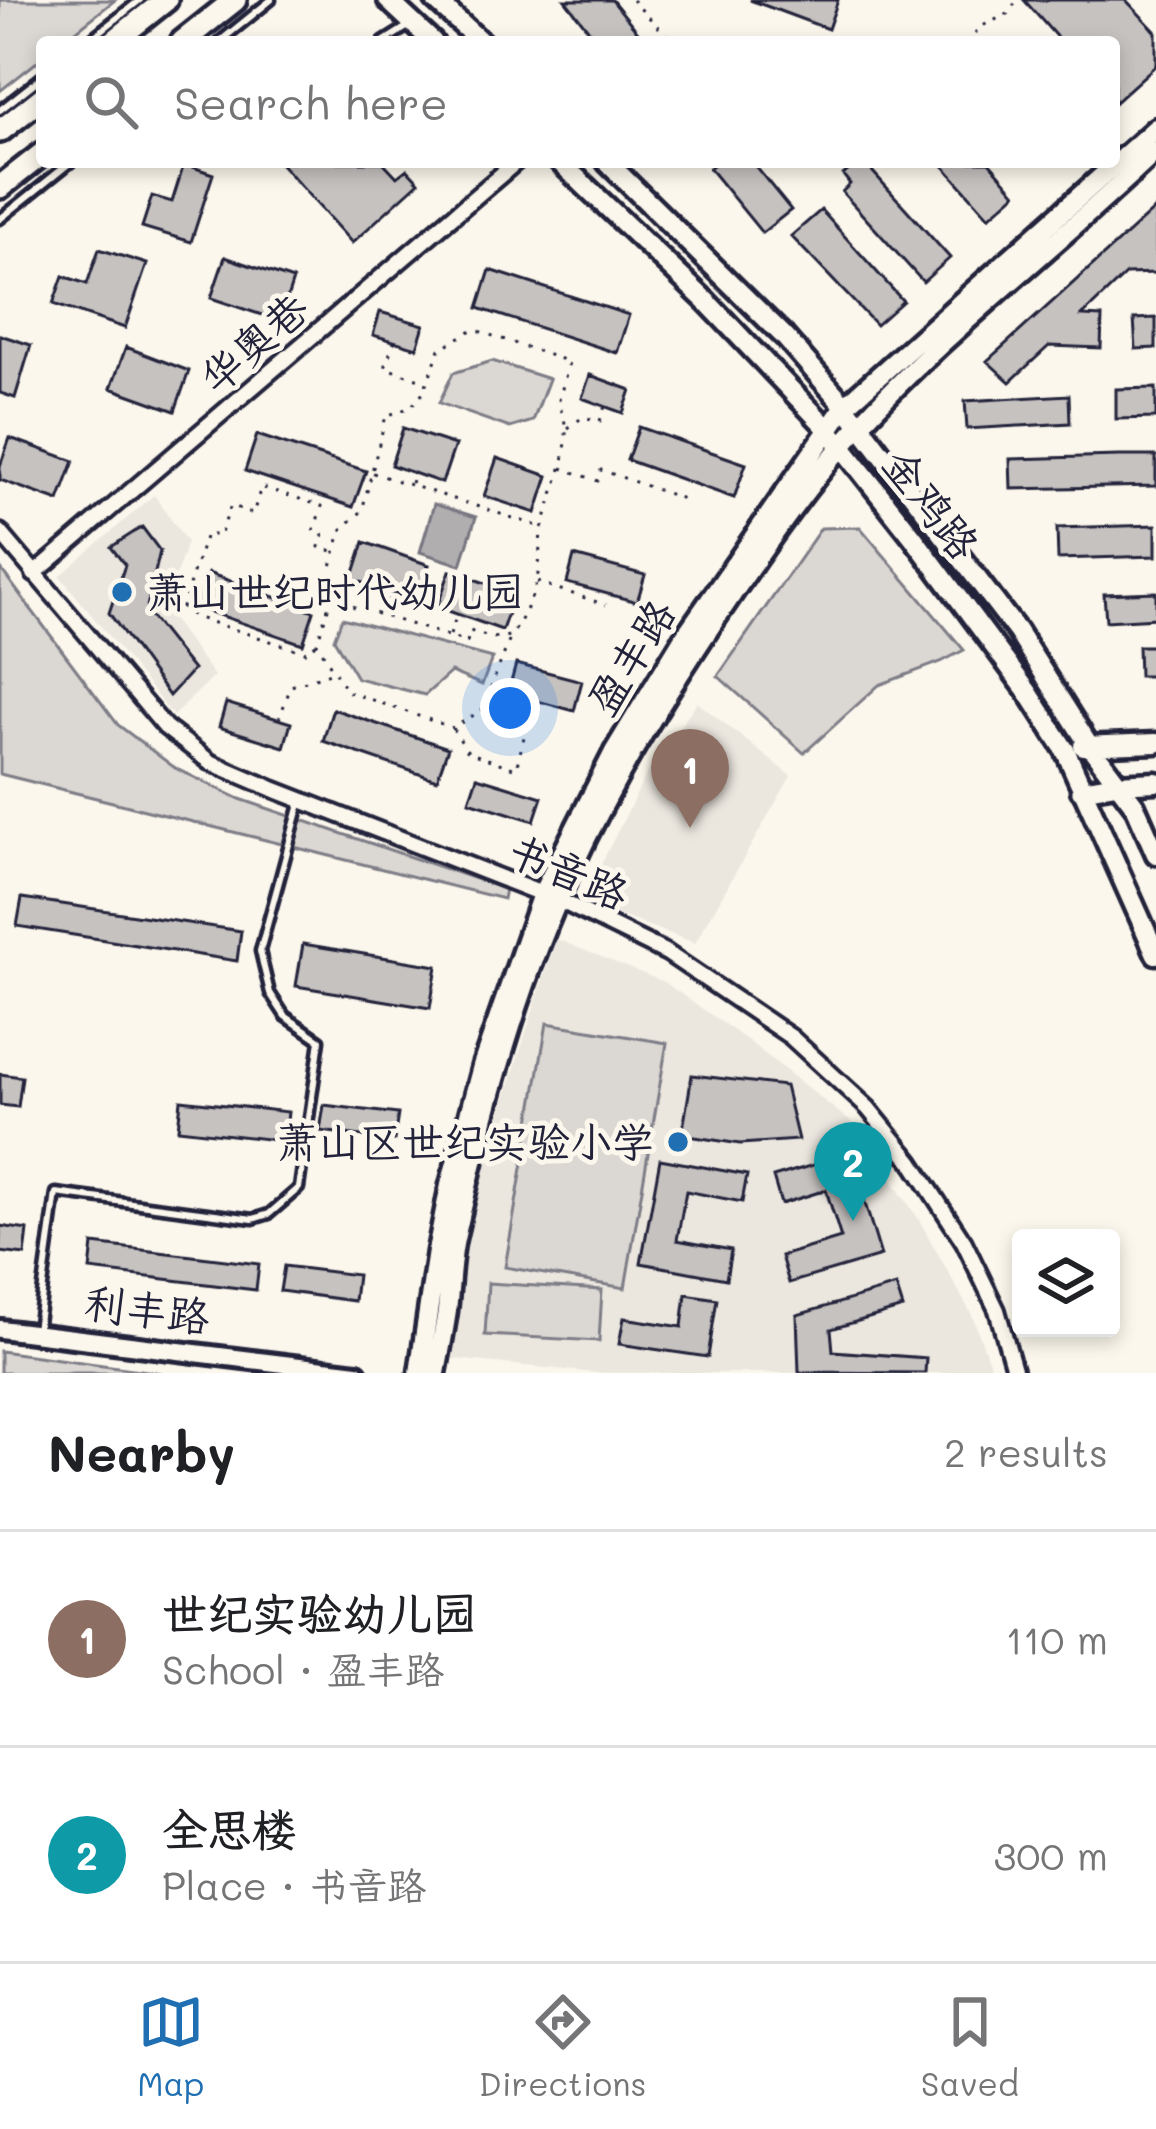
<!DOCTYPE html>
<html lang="en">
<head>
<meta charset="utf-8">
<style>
  :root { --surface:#fff; --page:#f2f2f2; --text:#202124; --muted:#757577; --line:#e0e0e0; --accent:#1f6fb2 }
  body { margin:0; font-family:Mali,"LXGW WenKai TC",sans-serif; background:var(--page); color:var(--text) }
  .controls { position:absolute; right:36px; bottom:36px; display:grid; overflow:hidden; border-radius:12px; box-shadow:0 6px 18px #0003 }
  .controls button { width:108px; height:108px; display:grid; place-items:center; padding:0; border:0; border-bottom:3px solid var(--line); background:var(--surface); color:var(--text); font:60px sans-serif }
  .you { position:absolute; left:510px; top:708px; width:42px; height:42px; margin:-30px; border:9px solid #fff; border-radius:50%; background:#1a73e8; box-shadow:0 0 0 18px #1a73e833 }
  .badge { display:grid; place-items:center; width:78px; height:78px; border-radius:50%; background:var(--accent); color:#fff; font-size:39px; font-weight:700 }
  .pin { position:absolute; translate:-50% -99px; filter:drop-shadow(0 3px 6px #0008) }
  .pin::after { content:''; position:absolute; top:63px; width:42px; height:36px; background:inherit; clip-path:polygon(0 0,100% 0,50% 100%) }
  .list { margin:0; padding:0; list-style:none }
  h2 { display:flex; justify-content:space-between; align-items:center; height:156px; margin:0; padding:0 48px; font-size:51px }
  h2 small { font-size:39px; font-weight:400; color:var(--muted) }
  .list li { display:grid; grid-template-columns:78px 1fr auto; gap:36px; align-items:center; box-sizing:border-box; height:216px; padding:0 48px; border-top:3px solid var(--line) }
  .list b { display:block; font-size:45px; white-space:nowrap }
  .list p { margin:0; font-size:39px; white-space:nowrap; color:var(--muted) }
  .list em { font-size:39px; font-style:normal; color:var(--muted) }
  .icon { flex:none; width:66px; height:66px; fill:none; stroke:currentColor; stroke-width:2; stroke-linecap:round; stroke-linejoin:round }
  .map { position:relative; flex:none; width:1156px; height:1373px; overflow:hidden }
  .search { position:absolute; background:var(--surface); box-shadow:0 6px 18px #0003; left:36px; right:36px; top:36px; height:132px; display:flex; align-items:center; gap:30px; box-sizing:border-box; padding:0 42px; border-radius:12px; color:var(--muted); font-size:45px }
  .sheet { height:588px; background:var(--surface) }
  nav { display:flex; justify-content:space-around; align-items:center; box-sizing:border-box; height:168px; border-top:3px solid var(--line); background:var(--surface); font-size:33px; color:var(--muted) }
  nav a { display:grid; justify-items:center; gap:6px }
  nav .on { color:var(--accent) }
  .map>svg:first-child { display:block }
</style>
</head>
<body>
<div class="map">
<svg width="1156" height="1373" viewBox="0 0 1156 1373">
  <rect width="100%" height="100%" fill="#fbf7ec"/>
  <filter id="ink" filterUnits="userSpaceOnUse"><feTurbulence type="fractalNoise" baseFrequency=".00833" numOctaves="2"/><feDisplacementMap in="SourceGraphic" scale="24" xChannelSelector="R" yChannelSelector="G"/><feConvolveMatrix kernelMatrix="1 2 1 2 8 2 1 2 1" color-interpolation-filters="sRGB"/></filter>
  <g filter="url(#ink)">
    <path fill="#ebe7df" d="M154,495L187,542L165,609L214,676L173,716L60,576Z
      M697,702L791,776L695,943L613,913L595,900L593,880L646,775Z
      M556,939L664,982L747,1040L851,1122L918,1218L972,1315L993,1373H596L445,1358L485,1161Z"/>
    <path fill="#dbd8d3" stroke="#7e7d87" stroke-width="3" d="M0,0H115L62,42H42V58L0,91Z
      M492,361L549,379L533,421L510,428L439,403L453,373Z
      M860,527L964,650L941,662L879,685L804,753L718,676L821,528Z
      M0,568L118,725L175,768L240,799L505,889L503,899L0,774Z
      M342,618L492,658L482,685L451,672L425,695L357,678L334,639Z
      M547,1023L667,1043L625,1288L505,1267Z
      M488,1283L602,1290L599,1341L485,1335Z
      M0,1351L162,1373H0Z"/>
    <path fill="#b1aeb0" stroke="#787681" stroke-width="3" d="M434,504L476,517L461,565L420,552Z"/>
    <path fill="#c6c2c0" stroke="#22223b" stroke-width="3" d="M565,0H612L646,42H598Z
      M750,0H838L828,29Z
      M1024,0H1126L1156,32V65L1114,103V42H1061Z
      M279,162H383L397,177L407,169L419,182L352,243Z
      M717,162H752L791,210L762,233L709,168Z
      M858,162H864L950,258L923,282L842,192L850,184L843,175Z
      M940,162H989L1016,193L989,217Z
      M184,164L213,174L191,242L142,227L152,196L172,202Z
      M1156,208V273L1126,274L1082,316L1102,317L1101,348L1049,346L1010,382L987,361Z
      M821,210L903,301L876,325L791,236Z
      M99,249L147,264L125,328L53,304L63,276L87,284Z
      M225,257L293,280L280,321L211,298Z
      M490,270L629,315L617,353L478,308Z
      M380,312L424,325L417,348L373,335Z
      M1156,318V348L1136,349L1134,319Z
      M0,335L31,345L15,398L0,393Z
      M126,347L189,371L175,411L111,388Z
      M590,375L631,390L623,413L582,398Z
      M1156,388V418L1116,419V389Z
      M1069,395L1070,423L967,429L965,401Z
      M639,427L746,464L734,498L627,460Z
      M403,428L455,445L442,483L391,465Z
      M257,435L366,471L353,507L245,471Z
      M10,438L74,461L59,501L0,480V466Z
      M1119,456H1156V486L1011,489L1010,459Z
      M497,458L548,476L536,513L484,496Z
      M1156,525V556L1058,559L1057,528Z
      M142,527L160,551L146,611L193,670L169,696L109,613L125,565L111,547Z
      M364,542L429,565L416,601L352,579Z
      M574,556L645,575L637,602L567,583Z
      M450,571L515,593L502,630L437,607Z
      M208,573L314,611L303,644L196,607Z
      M1156,592V618L1106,621L1104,594Z
      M1138,646H1156V676H1139Z
      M516,664L582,681L574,711L508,693Z
      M226,703L291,723L284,747L219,727Z
      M333,709L448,748L437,780L323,741Z
      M477,777L542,797L534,821L469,801Z
      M22,898L241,931L237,961L17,926Z
      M303,944L437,966L430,1008L296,986Z
      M0,1074L22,1077L18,1107L0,1105Z
      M692,1075L785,1086L798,1140L740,1144L682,1135Z
      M181,1100L288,1112L285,1141L178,1129Z
      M324,1105L398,1114L394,1140L320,1131Z
      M850,1154L881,1256L789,1283L781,1256L841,1238L826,1190L781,1204L773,1177Z
      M660,1159L747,1175L742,1202L686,1191L677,1240L731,1250L726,1279L641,1263Z
      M0,1226L28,1230L25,1255L0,1252Z
      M93,1244L259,1264L256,1290L90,1270Z
      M284,1266L357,1275L354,1301L280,1291Z
      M896,1286L903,1308L831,1329L833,1351L926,1358L925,1373L799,1372L797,1315Z
      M686,1294L717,1299L708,1357L619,1344L624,1318L682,1327Z"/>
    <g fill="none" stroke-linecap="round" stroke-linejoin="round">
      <defs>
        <path id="service" d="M87,42L140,0
          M219,42L271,0
          M383,42L410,25
          M0,110L42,77
          M0,219L71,162
          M37,1330L56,1193L253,1219L269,1214L299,1188L320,1040L285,1016L270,993L260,951L300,804"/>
        <path id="minor" d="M0,532L165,727L210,762L273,789L565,903L667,953L791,1037L868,1108L912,1162L964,1242L997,1310L1015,1373
          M34,574L516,162"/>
        <path id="tertiary" d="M0,1329L357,1373"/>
        <path id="secondary" d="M388,0L433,42
          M435,0L481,42
          M560,162L706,301L827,428L913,537L1028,692L1065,750L1156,954
          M607,162L784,336L845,406L1017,631L1089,745L1135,806L1156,854
          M1083,746L1156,743
          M1081,790L1116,784L1156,782
          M419,1373L437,1251L450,1185L482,1066L542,894L614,752L683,639L845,406L1156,128
          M436,1373C440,1352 444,1331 447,1311C450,1287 450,1262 455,1239C483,1113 518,984 572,868C615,774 669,687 727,602C767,542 809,482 857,428C948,328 1058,245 1156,151"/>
        <path id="primary" d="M113,42L166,0
          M182,42L235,0
          M0,131L42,98
          M0,187L42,154"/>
      </defs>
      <use href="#service" stroke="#22223b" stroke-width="15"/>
      <use href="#minor" stroke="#22223b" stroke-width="22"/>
      <use href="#tertiary" stroke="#22223b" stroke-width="26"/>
      <use href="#secondary" stroke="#22223b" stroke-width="27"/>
      <use href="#primary" stroke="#22223b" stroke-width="30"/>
      <path stroke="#22223b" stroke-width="3" stroke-dasharray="3 9" stroke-linecap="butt" d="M632,0L673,42
        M967,42L980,27L1008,14L1017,0
        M823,162H826
        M394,341L385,368L426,381
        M568,428L583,417L600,421L605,406
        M562,468L598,481L601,470L689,501
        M373,473L541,527
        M411,483L414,473
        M537,582L606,605
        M333,592L352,606L467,642L470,631L492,638L511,636C525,616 536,592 539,567C540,555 539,542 542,530C551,490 580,442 558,404L569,362L473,329L440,349L423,393L411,407L386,416L362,511L342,529L327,580L333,592L317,643L346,691L453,728L482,710L511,636
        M382,613L391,592
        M450,635L457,614
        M316,644L305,652L195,617L182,607L206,534L220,536L231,505L253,514L261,487L322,506L314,530L323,534L319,547L336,552
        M279,719L291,686L333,672
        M453,729L468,752L516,769L530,713L487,698"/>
      <use href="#service" stroke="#fbf7ec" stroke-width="6"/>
      <use href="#minor" stroke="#fbf7ec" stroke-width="14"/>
      <use href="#tertiary" stroke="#fbf7ec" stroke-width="16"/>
      <use href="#secondary" stroke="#fbf7ec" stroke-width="18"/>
      <use href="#primary" stroke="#fbf7ec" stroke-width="21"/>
    </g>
  </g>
  <g fill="#1f6fb2" stroke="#fbf7ec" stroke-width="4.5">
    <circle cx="122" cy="592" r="12"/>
    <circle cx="678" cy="1142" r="12"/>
  </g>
  <g text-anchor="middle" stroke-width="10" stroke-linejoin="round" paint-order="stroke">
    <g font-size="42" fill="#22223b" stroke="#fbf7ec">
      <text transform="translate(254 343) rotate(-41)" y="15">华奥巷</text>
      <text transform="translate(931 504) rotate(52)" y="15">金鸡路</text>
      <text transform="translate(631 657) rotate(-58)" y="15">盈丰路</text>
      <text transform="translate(568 872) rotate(23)" y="15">书音路</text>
      <text transform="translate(147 1310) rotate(7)" y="15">利丰路</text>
    </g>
    <g font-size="42" fill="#22223b" stroke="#fbf7ec" text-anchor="start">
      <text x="146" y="607">萧山世纪时代幼儿园</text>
      <text x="654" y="1157" text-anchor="end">萧山区世纪实验小学</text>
    </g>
  </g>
</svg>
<div class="controls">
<button><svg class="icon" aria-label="layers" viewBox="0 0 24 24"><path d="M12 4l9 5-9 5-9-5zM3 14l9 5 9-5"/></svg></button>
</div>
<div class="you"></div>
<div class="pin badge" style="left:690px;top:828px;background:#8d6e63">1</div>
<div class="pin badge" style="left:853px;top:1221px;background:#0f9aa8">2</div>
<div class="search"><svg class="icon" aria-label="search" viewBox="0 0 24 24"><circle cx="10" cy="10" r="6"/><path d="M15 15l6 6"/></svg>Search here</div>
</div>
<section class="sheet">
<h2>Nearby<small>2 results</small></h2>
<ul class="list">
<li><span class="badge" style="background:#8d6e63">1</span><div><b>世纪实验幼儿园</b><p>School · 盈丰路</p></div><em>110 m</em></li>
<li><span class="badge" style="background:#0f9aa8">2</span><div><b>全思楼</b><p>Place · 书音路</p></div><em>300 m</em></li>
</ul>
</section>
<nav>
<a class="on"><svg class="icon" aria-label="map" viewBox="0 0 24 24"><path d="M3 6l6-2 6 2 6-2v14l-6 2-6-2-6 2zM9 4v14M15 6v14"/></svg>Map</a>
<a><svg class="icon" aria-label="directions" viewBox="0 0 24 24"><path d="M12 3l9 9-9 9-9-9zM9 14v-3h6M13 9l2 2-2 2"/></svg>Directions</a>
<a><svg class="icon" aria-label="saved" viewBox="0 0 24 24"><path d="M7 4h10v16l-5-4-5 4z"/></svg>Saved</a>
</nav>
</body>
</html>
